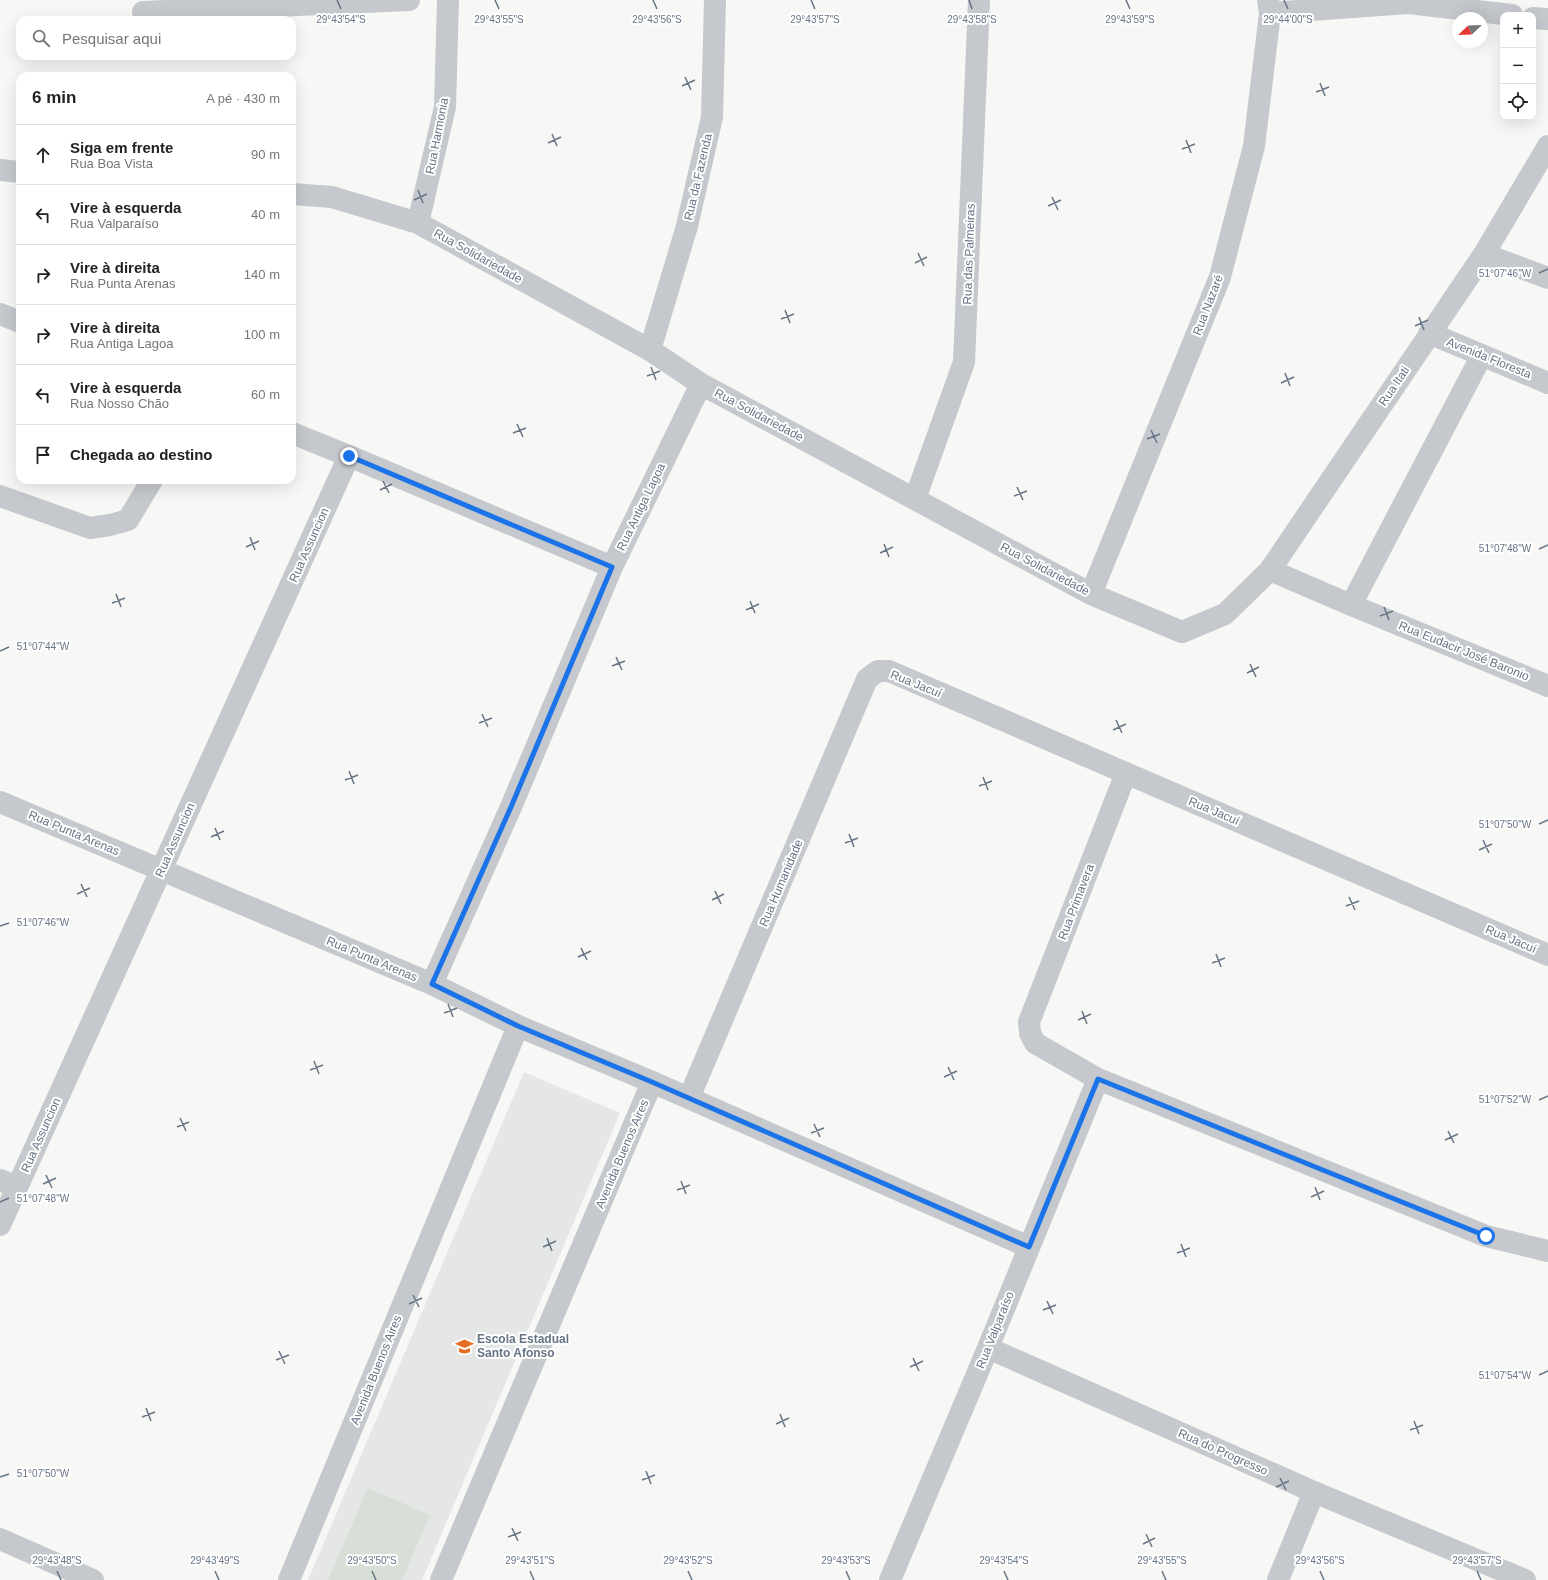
<!DOCTYPE html>
<html lang="pt">
<head>
<meta charset="utf-8">
<style>
  :root { --surface:#fff; --page:#f2f2f2; --text:#222; --muted:#767676; --line:#e0e0e0 }
  body { margin:0; font-family:Arial,sans-serif; background:var(--page); color:var(--text) }
  .controls { position:absolute; right:12px; top:12px; display:grid; overflow:hidden; border-radius:8px; box-shadow:0 4px 16px #0002 }
  .controls button { width:36px; height:36px; display:grid; place-items:center; padding:0; border:0; border-bottom:1px solid var(--line); background:var(--surface); color:var(--text); font:20px sans-serif }
  .compass { position:absolute; left:1452px; top:12px; width:36px; height:36px; border-radius:50%; background:var(--surface); box-shadow:0 4px 16px #0002; rotate:247deg }
  .stop { position:absolute; width:12px; height:12px; margin:-9px; border:3px solid #1a73e8; border-radius:50%; background:#fff }
  .stop.end { background:#1a73e8; border-color:#fff; box-shadow:0 1px 4px #0008 }
  .list { margin:0; padding:0; list-style:none }
  h2 { display:flex; justify-content:space-between; align-items:center; height:52px; margin:0; padding:0 16px; font-size:17px }
  h2 small { font-size:13px; font-weight:400; color:var(--muted) }
  .list li { display:grid; grid-template-columns:26px 1fr auto; gap:12px; align-items:center; box-sizing:border-box; height:60px; padding:0 16px; border-top:1px solid var(--line) }
  .list b { display:block; font-size:15px; white-space:nowrap }
  .list p { margin:0; font-size:13px; white-space:nowrap; color:var(--muted) }
  .list em { font-size:13px; font-style:normal; color:var(--muted) }
  .icon { flex:none; width:22px; height:22px; fill:none; stroke:currentColor; stroke-width:2; stroke-linecap:round; stroke-linejoin:round }
  .map { position:relative; flex:none; width:1548px; height:1580px; overflow:hidden }
  .search { position:absolute; background:var(--surface); box-shadow:0 4px 16px #0002; left:16px; top:16px; width:280px; height:44px; display:flex; align-items:center; gap:10px; box-sizing:border-box; padding:0 14px; border-radius:12px; color:var(--muted); font-size:15px }
  .panel { position:absolute; background:var(--surface); box-shadow:0 4px 16px #0002; left:16px; top:72px; width:280px; height:412px; border-radius:12px }
  .map>svg:first-child { display:block }
</style>
</head>
<body>
<div class="map">
<svg width="1548" height="1580" viewBox="0 0 1548 1580">
  <rect width="100%" height="100%" fill="#f7f8f5"/>
  <path fill="#e5e7e6" d="M524,1072L620,1113L422,1580H308Z"/>
  <path fill="#d8dfd6" d="M368,1488L430,1515L402,1580H328Z"/>
  <g fill="none" stroke-linecap="round" stroke-linejoin="round">
    <path stroke="#c5c8cc" stroke-width="22" d="M143,12L409,0
      M1270,13L1408,3L1512,15
      M1533,18L1548,19
      M0,170L20,172
      M292,194L332,197L418,223L650,350L701,384L1091,594L1182,632L1225,614L1270,570L1484,254L1548,146
      M418,223L445,107L448,0
      M1484,254L1548,278
      M0,314L20,322
      M1429,333L1548,383
      M650,350L687,226L712,117L715,0
      M292,433L349,456L612,567
      M0,496L90,528L110,525L128,520L152,480
      M915,499L964,362L979,0
      M1270,570L1351,605L1548,686
      M1091,594L1220,277L1254,146L1270,13L1268,0
      M1351,605L1482,355
      M1126,773L1029,1022L1030,1033L1035,1043L1098,1079L1486,1236L1548,1251
      M0,802L432,984L518,1026L652,1082L1029,1247
      M432,984L511,807L612,567L701,384
      M689,1098L867,679L878,671H889L1548,955
      M0,1180L17,1187
      M0,1225L349,456
      M988,1348L1314,1492L1525,1580
      M0,1539L93,1580
      M289,1580L518,1026
      M441,1580L652,1082
      M890,1580L988,1348L1098,1079
      M1278,1580L1314,1492"/>
  </g>
  <g fill="none" stroke-linecap="round" stroke-linejoin="round">
    <path stroke="#1a73e8" stroke-width="5" d="M349,456L612,567L511,807L432,984L518,1026L652,1082L1029,1247L1098,1079L1486,1236"/>
  </g>
  <path fill="none" stroke="#667486" stroke-width="1.5" d="M337,0L341,9M495,0L499,9M653,0L657,9M811,0L815,9M969,0L972,9M1126,0L1130,9M1284,0L1288,9M685,77L691,90M1320,83L1325,96M682,86L695,80M1316,92L1329,87M552,134L557,146M1186,140L1191,153M548,143L561,137M1182,149L1195,144M418,190L423,203M1052,197L1058,210M414,200L427,194M1048,206L1061,200M918,253L924,266M915,263L927,257M1539,273L1548,269M785,310L790,323M1419,317L1424,330M781,319L794,314M1415,326L1428,320M651,367L656,380M1285,373L1290,386M647,376L660,371M1281,383L1294,377M517,424L523,437M1151,430L1157,443M513,433L526,428M1147,439L1160,434M383,481L389,493M1017,487L1023,500M380,490L392,484M1014,496L1027,491M250,537L255,550M884,544L889,557M246,547L259,541M1539,549L1548,545M880,553L893,547M116,594L121,607M750,601L755,613M112,603L125,598M1384,607L1389,620M746,610L759,604M1380,616L1393,611M0,651L9,647M616,657L622,670M1250,664L1256,677M612,666L625,661M1247,673L1259,667M482,714L488,727M1116,720L1122,733M479,723L492,718M1113,730L1126,724M349,771L354,784M983,777L988,790M345,780L358,775M979,786L992,781M1539,824L1548,820M215,828L220,840M849,834L854,847M211,837L224,831M1483,840L1489,853M845,843L858,838M1479,850L1492,844M81,884L87,897M715,891L721,904M77,894L90,888M1349,897L1355,910M712,900L724,894M1346,906L1359,901M0,926L9,923M581,948L587,960M1216,954L1221,967M578,957L591,951M1212,963L1225,958M448,1004L453,1017M1082,1011L1087,1024M444,1013L457,1008M1078,1020L1091,1014M314,1061L319,1074M948,1067L954,1080M310,1070L323,1065M944,1077L957,1071M1539,1100L1548,1096M180,1118L186,1131M814,1124L820,1137M177,1127L189,1122M1448,1131L1454,1143M811,1133L824,1128M1445,1140L1458,1134M46,1175L52,1188M681,1181L686,1194M43,1184L56,1178M1315,1187L1320,1200M677,1190L690,1185M1311,1197L1324,1191M0,1202L9,1198M547,1238L552,1251M1181,1244L1186,1257M543,1247L556,1241M1177,1253L1190,1248M413,1295L419,1307M1047,1301L1053,1314M409,1304L422,1298M1043,1310L1056,1305M279,1351L285,1364M913,1358L919,1371M276,1360L289,1355M910,1367L923,1361M1539,1375L1548,1371M146,1408L151,1421M780,1414L785,1427M142,1417L155,1412M1414,1421L1419,1434M776,1424L789,1418M1410,1430L1423,1425M646,1471L651,1484M0,1477L9,1474M1280,1478L1286,1490M642,1480L655,1475M1276,1487L1289,1481M512,1528L518,1541M1146,1534L1152,1547M508,1537L521,1532M1143,1544L1155,1538M57,1571L61,1580M215,1571L219,1580M372,1571L376,1580M530,1571L534,1580M688,1571L692,1580M846,1571L850,1580M1004,1571L1008,1580M1162,1571L1166,1580M1320,1571L1324,1580M1477,1571L1481,1580"/>
  <defs>
    <symbol id="school-bare" viewBox="-9 -9 18 18"><path d="M0-5L7-2L0 1L-7-2ZM-4 1L0 2.5L4 1V4Q0 6-4 4Z" fill="#e76d26" stroke="#fff" stroke-width="2.5" paint-order="stroke"/></symbol>
  </defs>
  <g fill-rule="evenodd">
    <use href="#school-bare" x="452" y="1334" width="25" height="25"/>
  </g>
  <g text-anchor="middle" stroke-width="4" stroke-linejoin="round" paint-order="stroke">
    <g font-size="12" fill="#667486" stroke="#fff">
      <text transform="translate(437 136) rotate(-79)" y="4">Rua Harmonia</text>
      <text transform="translate(698 177) rotate(-77)" y="4">Rua da Fazenda</text>
      <text transform="translate(969 254) rotate(-88)" y="4">Rua das Palmeiras</text>
      <text transform="translate(478 256) rotate(29)" y="4">Rua Solidariedade</text>
      <text transform="translate(1208 305) rotate(-69)" y="4">Rua Nazaré</text>
      <text transform="translate(1489 358) rotate(22)" y="4">Avenida Floresta</text>
      <text transform="translate(1394 386) rotate(-56)" y="4">Rua Itati</text>
      <text transform="translate(759 415) rotate(28)" y="4">Rua Solidariedade</text>
      <text transform="translate(641 507) rotate(-64)" y="4">Rua Antiga Lagoa</text>
      <text transform="translate(309 545) rotate(-66)" y="4">Rua Assuncion</text>
      <text transform="translate(1045 569) rotate(28)" y="4">Rua Solidariedade</text>
      <text transform="translate(1464 651) rotate(22)" y="4">Rua Eudacir José Baronio</text>
      <text transform="translate(916 684) rotate(22)" y="4">Rua Jacuí</text>
      <text transform="translate(1214 811) rotate(23)" y="4">Rua Jacuí</text>
      <text transform="translate(74 833) rotate(23)" y="4">Rua Punta Arenas</text>
      <text transform="translate(175 840) rotate(-66)" y="4">Rua Assuncion</text>
      <text transform="translate(781 883) rotate(-67)" y="4">Rua Humanidade</text>
      <text transform="translate(1076 902) rotate(-69)" y="4">Rua Primavera</text>
      <text transform="translate(1511 939) rotate(23)" y="4">Rua Jacuí</text>
      <text transform="translate(372 959) rotate(23)" y="4">Rua Punta Arenas</text>
      <text transform="translate(41 1135) rotate(-66)" y="4">Rua Assuncion</text>
      <text transform="translate(622 1154) rotate(-67)" y="4">Avenida Buenos Aires</text>
      <text transform="translate(995 1330) rotate(-68)" y="4">Rua Valparaíso</text>
      <text transform="translate(376 1370) rotate(-68)" y="4">Avenida Buenos Aires</text>
      <text transform="translate(1223 1452) rotate(24)" y="4">Rua do Progresso</text>
    </g>
    <g font-size="12" font-weight="bold" fill="#667486" stroke="#fff" text-anchor="start">
      <text x="477" y="1343">Escola Estadual<tspan x="477" dy="14">Santo Afonso</tspan></text>
    </g>
  </g>
  <g font-size="10" text-anchor="middle" fill="#667486" stroke="#fff" stroke-width="4" stroke-linejoin="round" paint-order="stroke">
    <text x="341" y="23">29°43'54"S</text>
    <text x="499" y="23">29°43'55"S</text>
    <text x="657" y="23">29°43'56"S</text>
    <text x="815" y="23">29°43'57"S</text>
    <text x="972" y="23">29°43'58"S</text>
    <text x="1130" y="23">29°43'59"S</text>
    <text x="1288" y="23">29°44'00"S</text>
    <text x="1505" y="277">51°07'46"W</text>
    <text x="1505" y="552">51°07'48"W</text>
    <text x="43" y="650">51°07'44"W</text>
    <text x="1505" y="828">51°07'50"W</text>
    <text x="43" y="926">51°07'46"W</text>
    <text x="1505" y="1103">51°07'52"W</text>
    <text x="43" y="1202">51°07'48"W</text>
    <text x="1505" y="1379">51°07'54"W</text>
    <text x="43" y="1477">51°07'50"W</text>
    <text x="57" y="1564">29°43'48"S</text>
    <text x="215" y="1564">29°43'49"S</text>
    <text x="372" y="1564">29°43'50"S</text>
    <text x="530" y="1564">29°43'51"S</text>
    <text x="688" y="1564">29°43'52"S</text>
    <text x="846" y="1564">29°43'53"S</text>
    <text x="1004" y="1564">29°43'54"S</text>
    <text x="1162" y="1564">29°43'55"S</text>
    <text x="1320" y="1564">29°43'56"S</text>
    <text x="1477" y="1564">29°43'57"S</text>
  </g>
</svg>
<div class="controls">
<button>+</button>
<button>−</button>
<button><svg class="icon" aria-label="locate" viewBox="0 0 24 24"><circle cx="12" cy="12" r="6"/><path d="M12 2v4M12 18v4M2 12h4M18 12h4"/></svg></button>
</div>
<svg class="compass" viewBox="-18 -18 36 36"><path d="M0-13l5 13h-10z" fill="#e53935"/><path d="M0 13l5-13h-10z" fill="#767676"/></svg>
<div class="stop" style="left:1486px;top:1236px"></div>
<div class="stop end" style="left:349px;top:456px"></div>
<div class="search"><svg class="icon" aria-label="search" viewBox="0 0 24 24"><circle cx="10" cy="10" r="6"/><path d="M15 15l6 6"/></svg>Pesquisar aqui</div>
<section class="panel">
<h2>6 min<small>A pé · 430 m</small></h2>
<ul class="list">
<li><svg class="icon" aria-label="ahead" viewBox="0 0 24 24"><path d="M12 20V5M6 11l6-6 6 6"/></svg><div><b>Siga em frente</b><p>Rua Boa Vista</p></div><em>90 m</em></li>
<li><svg class="icon" aria-label="left" viewBox="0 0 24 24"><path d="M17 20v-9H6M10 6l-5 5 5 5"/></svg><div><b>Vire à esquerda</b><p>Rua Valparaíso</p></div><em>40 m</em></li>
<li><svg class="icon" aria-label="right" viewBox="0 0 24 24"><path d="M7 20v-9h11M14 6l5 5-5 5"/></svg><div><b>Vire à direita</b><p>Rua Punta Arenas</p></div><em>140 m</em></li>
<li><svg class="icon" aria-label="right" viewBox="0 0 24 24"><path d="M7 20v-9h11M14 6l5 5-5 5"/></svg><div><b>Vire à direita</b><p>Rua Antiga Lagoa</p></div><em>100 m</em></li>
<li><svg class="icon" aria-label="left" viewBox="0 0 24 24"><path d="M17 20v-9H6M10 6l-5 5 5 5"/></svg><div><b>Vire à esquerda</b><p>Rua Nosso Chão</p></div><em>60 m</em></li>
<li><svg class="icon" aria-label="arrive" viewBox="0 0 24 24"><path d="M6 21V4h12l-3 4 3 4H6"/></svg><div><b>Chegada ao destino</b></div></li>
</ul>
</section>
</div>
</body>
</html>
